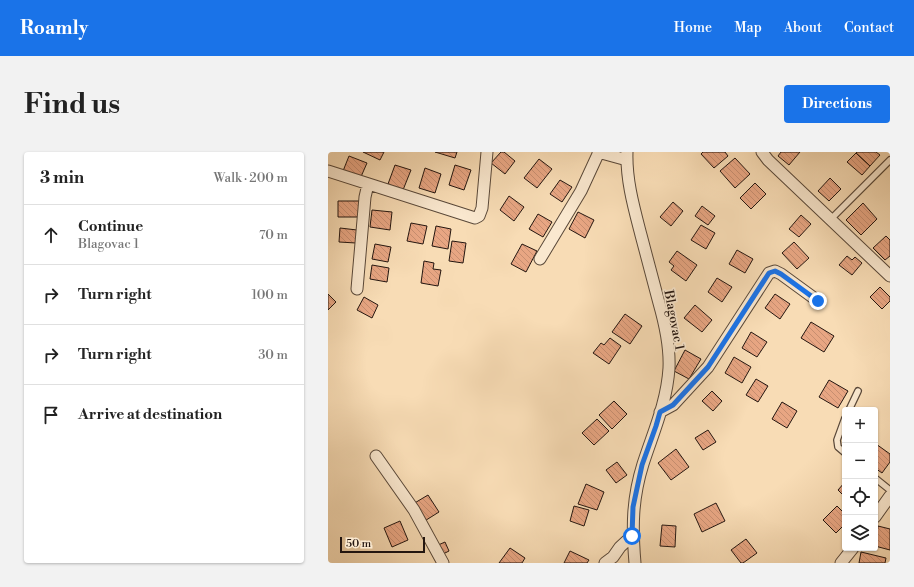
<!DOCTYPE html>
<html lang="en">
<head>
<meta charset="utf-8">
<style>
  :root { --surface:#fff; --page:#f2f2f2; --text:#222; --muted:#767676; --line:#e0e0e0; --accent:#1a73e8 }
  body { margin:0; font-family:"Libre Bodoni",serif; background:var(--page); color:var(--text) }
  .controls { position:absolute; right:12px; bottom:12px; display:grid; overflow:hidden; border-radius:4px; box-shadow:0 1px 3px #0004 }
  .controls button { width:36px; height:36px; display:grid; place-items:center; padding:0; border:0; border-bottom:1px solid var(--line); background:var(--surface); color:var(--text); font:20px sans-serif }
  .scale { position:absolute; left:12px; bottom:10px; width:85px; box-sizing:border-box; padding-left:4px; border:2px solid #241610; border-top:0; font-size:11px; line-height:14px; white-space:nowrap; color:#241610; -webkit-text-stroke:3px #fae8cf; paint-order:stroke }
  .stop { position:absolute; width:12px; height:12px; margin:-9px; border:3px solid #1a73e8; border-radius:50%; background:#fff }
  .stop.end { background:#1a73e8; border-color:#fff; box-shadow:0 1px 4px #0008 }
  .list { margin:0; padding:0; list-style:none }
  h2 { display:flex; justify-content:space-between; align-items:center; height:52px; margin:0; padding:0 16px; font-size:17px }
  h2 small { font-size:13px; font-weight:400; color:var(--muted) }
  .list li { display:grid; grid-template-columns:26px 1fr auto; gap:12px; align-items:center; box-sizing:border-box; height:60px; padding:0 16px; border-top:1px solid var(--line) }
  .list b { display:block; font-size:15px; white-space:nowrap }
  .list p { margin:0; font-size:13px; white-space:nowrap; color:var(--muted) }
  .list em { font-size:13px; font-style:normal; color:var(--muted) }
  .icon { flex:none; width:22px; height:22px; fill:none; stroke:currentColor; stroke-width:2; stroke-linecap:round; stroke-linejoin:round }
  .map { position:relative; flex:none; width:562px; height:411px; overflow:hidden; border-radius:4px }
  header { display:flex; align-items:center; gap:24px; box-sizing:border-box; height:56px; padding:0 20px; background:var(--accent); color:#fff }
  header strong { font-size:19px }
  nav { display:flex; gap:22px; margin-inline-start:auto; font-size:14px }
  .intro { display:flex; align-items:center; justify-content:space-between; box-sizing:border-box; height:96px; padding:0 24px }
  h1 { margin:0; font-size:28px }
  .button { padding:10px 18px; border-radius:4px; background:var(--accent); color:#fff; font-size:14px; font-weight:700 }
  main { display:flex; gap:24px; padding:0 24px }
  aside { flex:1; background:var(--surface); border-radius:4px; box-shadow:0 1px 3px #0004 }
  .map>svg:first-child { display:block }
</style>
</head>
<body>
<header>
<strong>Roamly</strong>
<nav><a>Home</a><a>Map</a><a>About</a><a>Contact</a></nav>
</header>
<div class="intro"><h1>Find us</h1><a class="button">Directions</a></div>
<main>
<aside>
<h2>3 min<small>Walk · 200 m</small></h2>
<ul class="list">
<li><svg class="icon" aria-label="ahead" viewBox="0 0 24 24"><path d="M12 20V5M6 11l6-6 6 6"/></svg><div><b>Continue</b><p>Blagovac 1</p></div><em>70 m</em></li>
<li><svg class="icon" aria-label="right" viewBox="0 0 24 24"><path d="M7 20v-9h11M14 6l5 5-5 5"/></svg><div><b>Turn right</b></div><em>100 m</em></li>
<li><svg class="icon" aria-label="right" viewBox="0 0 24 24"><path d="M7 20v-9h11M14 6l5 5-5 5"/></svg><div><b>Turn right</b></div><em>30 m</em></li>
<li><svg class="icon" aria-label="arrive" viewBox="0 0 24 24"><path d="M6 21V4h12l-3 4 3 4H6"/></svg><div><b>Arrive at destination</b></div></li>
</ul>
</aside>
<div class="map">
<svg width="562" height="411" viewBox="0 0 562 411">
  <defs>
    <pattern id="building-back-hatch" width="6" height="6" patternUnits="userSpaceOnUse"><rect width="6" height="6" fill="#e8a683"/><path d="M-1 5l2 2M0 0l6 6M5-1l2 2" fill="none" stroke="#c78e70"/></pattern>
  </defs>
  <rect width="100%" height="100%" fill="#f8dcb5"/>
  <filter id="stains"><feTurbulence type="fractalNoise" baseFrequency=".005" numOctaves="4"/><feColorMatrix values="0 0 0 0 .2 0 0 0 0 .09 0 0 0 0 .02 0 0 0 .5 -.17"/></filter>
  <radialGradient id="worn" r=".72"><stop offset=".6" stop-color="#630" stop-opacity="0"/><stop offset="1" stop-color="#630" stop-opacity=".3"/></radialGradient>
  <path fill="url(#building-back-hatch)" stroke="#241610" d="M35,0H56L52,8Z
    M107,0H129L127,6Z
    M173,0H176L187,9L177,22L163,11Z
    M375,0H397L400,4L386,16L373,2Z
    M453,0H472L461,13L450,4Z
    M529,0H548L552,3L542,14L528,1Z
    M528,1L542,14L534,23L519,10Z
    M21,4L39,11L32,27L15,19Z
    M407,6L422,22L407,36L392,19Z
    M211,7L224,17L209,36L196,26Z
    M67,13L83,18L75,38L60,32Z
    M127,13L143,18L136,38L121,33Z
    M97,16L113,22L107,41L91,36Z
    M502,26L513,37L501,49L490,39Z
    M232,28L244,35L234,50L222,42Z
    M427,31L438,42L423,57L412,46Z
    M181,44L196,55L186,69L172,58Z
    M10,49H31V65H10Z
    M345,50L355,59L343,74L332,65Z
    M535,51L549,67L533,83L518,68Z
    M374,54L387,64L380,73L367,64Z
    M44,58L64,60L62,78L42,75Z
    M250,60L266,68L257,86L241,77Z
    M210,62L224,70L215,85L201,77Z
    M473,63L483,72L471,85L461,77Z
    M83,71L99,74L95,92L79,89Z
    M373,73L387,81L378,97L363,88Z
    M108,74L123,77L120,97L104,94Z
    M12,76L29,78L28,91L11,90Z
    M558,84L562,88V104L557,108L545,96Z
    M124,89L138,91L135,111L121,109Z
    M466,90L481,106L469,117L454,101Z
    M47,92L63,95L60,110L44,107Z
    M194,92L209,99L198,120L183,112Z
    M409,98L425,107L417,121L401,112Z
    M349,99L369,113L358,129L343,118L346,114L341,110Z
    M519,104L524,108L527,105L534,111L524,123L511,113Z
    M96,109L106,111L105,117L113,118L110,134L93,131Z
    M44,113L61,116L59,130L42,127Z
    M389,126L404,135L394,150L380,140Z
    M552,135L562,145V149L554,157L542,145Z
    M0,142L8,150L0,158Z
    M447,142L462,152L452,167L437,156Z
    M36,145L50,153L44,166L29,158Z
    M367,153L384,168L374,180L356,166Z
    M297,162L314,174L302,192L284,180Z
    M483,170L506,184L496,200L473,186Z
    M423,180L439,190L429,205L414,196Z
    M282,186L293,194L281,212L265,201L273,191L276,193Z
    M357,198L373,207L361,227L346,219Z
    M406,205L423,215L414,231L397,221Z
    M428,227L440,234L430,250L418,243Z
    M501,228L520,239L510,256L491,245Z
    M384,239L394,249L385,259L374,249Z
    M286,249L299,262L284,277L271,263Z
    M454,250L469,259L459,276L444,267Z
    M269,267L281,279L266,293L254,281Z
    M380,278L388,290L375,298L367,286Z
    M548,292L562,302V310L554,321L547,316V294Z
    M348,297L361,315L343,328L330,311Z
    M289,310L299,323L288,331L278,318Z
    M517,330V345L510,338Z
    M258,332L276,340L269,358L250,352Z
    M100,343L111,360L95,370L85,352Z
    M388,351L397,369L374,380L366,362Z
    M246,354L261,358L256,374L242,369Z
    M509,354L517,362V372L508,381L495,368Z
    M72,369L80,388L64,395L56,376Z
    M334,373L348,374L347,395L332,394Z
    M550,374L562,377V398L547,394Z
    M418,387L429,401L415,411H413L403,398Z
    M117,390L121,399L113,403L108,394Z
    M182,396L197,406L194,411H171Z
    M242,399L261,408L259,411H236Z
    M533,400L558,406L557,411H531Z"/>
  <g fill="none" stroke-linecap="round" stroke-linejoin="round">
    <defs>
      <path id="service" d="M502,68L562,8
        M521,258L530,239
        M517,266L509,288L510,295L517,301
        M547,326L562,338"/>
      <path id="minor" d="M270,0L299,8
        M299,0C298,28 306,56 313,83C319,106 325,128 331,151C337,172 342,194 341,216C339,250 325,281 315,312C304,347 304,376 307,411
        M434,0L440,8L562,124
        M0,19L147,66L151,64L154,56L159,0
        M212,107L253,39L271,0
        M29,137L37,45L40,32
        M332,260L345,253L380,215L441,121L447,119L453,122L490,149
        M48,304L86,358L115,411
        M547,365L562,344
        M277,411L285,405L292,395L304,384
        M513,411L525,396"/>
    </defs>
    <use href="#service" stroke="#594839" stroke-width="8"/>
    <use href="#minor" stroke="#594839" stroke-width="13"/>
    <use href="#service" stroke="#fae8cf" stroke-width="5.5"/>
    <use href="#minor" stroke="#fae8cf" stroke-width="11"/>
  </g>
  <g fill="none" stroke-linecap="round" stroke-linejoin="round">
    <path stroke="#1a73e8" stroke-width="5" d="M304,384L305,355L314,313L328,274L332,260L345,253L380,215L441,121L447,119L453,122L490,149"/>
  </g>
  <g text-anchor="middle" stroke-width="3.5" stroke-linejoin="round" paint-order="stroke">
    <g font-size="13" fill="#241610" stroke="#fae8cf">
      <text transform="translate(347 168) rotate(79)" y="5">Blagovac 1</text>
    </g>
  </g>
  <rect width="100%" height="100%" filter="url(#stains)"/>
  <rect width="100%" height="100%" fill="url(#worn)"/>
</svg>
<div class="controls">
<button>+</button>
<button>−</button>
<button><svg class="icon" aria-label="locate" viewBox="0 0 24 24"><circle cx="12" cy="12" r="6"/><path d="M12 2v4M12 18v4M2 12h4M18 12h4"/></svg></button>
<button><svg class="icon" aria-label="layers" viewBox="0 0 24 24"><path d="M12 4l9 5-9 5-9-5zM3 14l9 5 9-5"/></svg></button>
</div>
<div class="scale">50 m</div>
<div class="stop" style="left:304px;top:384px"></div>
<div class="stop end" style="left:490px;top:149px"></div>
</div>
</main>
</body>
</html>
